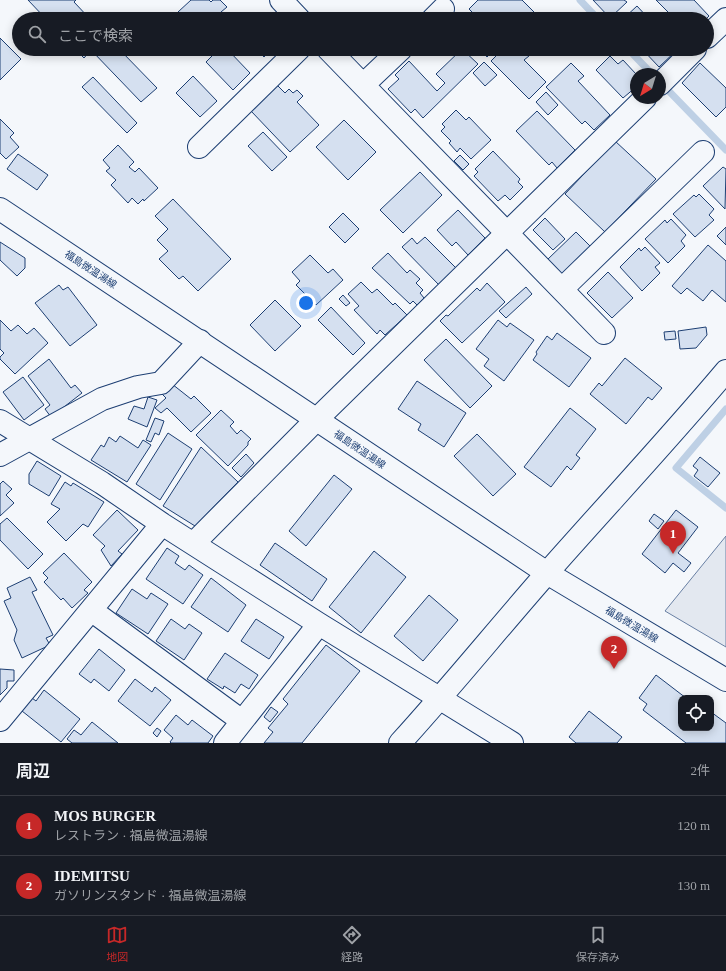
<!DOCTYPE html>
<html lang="ja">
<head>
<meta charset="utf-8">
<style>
  :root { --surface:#171b24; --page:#20242c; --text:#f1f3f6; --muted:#9ea1a6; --line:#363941; --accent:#c62828 }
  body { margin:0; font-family:"Times New Roman","Noto Sans JP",serif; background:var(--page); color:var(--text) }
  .controls { position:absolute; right:12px; bottom:12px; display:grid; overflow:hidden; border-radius:8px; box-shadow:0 2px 10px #0003 }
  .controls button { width:36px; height:36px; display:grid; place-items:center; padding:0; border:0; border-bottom:1px solid var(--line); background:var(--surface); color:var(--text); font:20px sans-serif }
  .compass { position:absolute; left:630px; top:68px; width:36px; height:36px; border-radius:50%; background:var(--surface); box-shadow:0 2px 10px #0003; rotate:218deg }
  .you { position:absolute; left:306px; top:303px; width:14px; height:14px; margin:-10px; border:3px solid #fff; border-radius:50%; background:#1a73e8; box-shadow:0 0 0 6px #1a73e833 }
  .badge { display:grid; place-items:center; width:26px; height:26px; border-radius:50%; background:var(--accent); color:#fff; font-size:13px; font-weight:700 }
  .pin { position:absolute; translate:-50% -33px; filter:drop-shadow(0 1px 2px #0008) }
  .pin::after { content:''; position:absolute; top:21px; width:14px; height:12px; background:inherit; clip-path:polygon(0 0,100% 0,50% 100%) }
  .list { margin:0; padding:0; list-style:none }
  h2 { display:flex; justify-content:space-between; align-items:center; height:52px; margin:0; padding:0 16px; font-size:17px }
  h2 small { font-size:13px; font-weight:400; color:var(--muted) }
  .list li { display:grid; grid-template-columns:26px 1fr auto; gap:12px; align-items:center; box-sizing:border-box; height:60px; padding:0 16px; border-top:1px solid var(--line) }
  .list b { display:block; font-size:15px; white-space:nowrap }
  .list p { margin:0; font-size:13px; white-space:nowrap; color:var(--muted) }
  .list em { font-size:13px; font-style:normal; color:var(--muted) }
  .icon { flex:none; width:22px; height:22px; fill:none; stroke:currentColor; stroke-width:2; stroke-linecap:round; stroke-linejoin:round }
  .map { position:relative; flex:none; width:726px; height:743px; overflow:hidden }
  .search { position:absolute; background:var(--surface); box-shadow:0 2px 10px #0003; left:12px; right:12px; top:12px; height:44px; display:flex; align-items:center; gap:10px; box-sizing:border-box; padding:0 14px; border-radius:22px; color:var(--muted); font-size:15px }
  .sheet { height:172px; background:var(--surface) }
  nav { display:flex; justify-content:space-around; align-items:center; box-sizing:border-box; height:56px; border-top:1px solid var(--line); background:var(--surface); font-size:11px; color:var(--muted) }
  nav a { display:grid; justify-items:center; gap:2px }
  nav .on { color:var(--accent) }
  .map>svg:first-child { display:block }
</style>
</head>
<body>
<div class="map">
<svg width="726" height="743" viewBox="0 0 726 743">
  <rect width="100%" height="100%" fill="#f4f7fb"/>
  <path fill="#e3e8f0" stroke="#687fa3" d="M726,536V647L665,611Z"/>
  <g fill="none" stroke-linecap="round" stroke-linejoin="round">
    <path stroke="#bed0e5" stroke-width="7" d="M580,0L598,19
      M628,49L652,74
      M662,84L726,150
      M726,409L676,468L726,508"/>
  </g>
  <path fill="#d5e0f0" stroke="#1d3f73" d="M28,0H76L74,2L90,19H46Z
    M191,0H209L211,2L213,0H220L227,7L221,12L227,19H185L178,12Z
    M478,0H522L534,12L527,19H479L469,9Z
    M593,0H624L627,2L610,18Z
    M656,0H694L709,16L706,19H675Z
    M637,6L649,19H623Z
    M255,14L260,19H250Z
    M0,38L21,59L0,80Z
    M75,49H119L157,88L141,102L91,50L84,58Z
    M219,49H227L250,73L233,90L206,62Z
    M256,49H272L264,57Z
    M462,49L478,64L423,118L415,109L411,113L388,89L399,79L395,75L409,61L437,91L445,83L436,74Z
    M480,49H495L487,57Z
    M503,49H522L529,56L524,60L546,82L529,99L491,61Z
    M642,49H678L659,67Z
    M610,56L618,64L623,60L636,74V87L623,98L596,70Z
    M484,62L497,75L485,86L473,73Z
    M571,63L584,76L578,81L610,115L594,130L585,121L582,124L546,87Z
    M700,63L726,88V107L716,117L682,83Z
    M193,76L217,101L200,117L176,93Z
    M93,77L137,123L127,133L82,87Z
    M277,85L285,93L289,89L293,93L297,90L303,96L297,102L319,125L290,152L251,111Z
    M546,92L558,105L548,115L536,102Z
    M456,110L466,120L469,117L491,140L471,159L460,148L457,152L449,143L451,141L441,131L445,127L442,124Z
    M537,111L575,150L557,168L552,162L549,165L516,131Z
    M0,119L14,133L10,137L19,147L6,159L0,153Z
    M344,120L376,152L348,180L316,147Z
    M263,132L287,157L272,171L248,146Z
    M615,141L656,179L605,232L565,194Z
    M118,145L134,162L129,167L135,172L139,168L158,188L144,201L143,199L138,204L132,198L128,203L111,185L116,180L106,171L110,168L103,160Z
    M493,151L520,179L518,182L523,187L510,200L505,195L498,201L474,176L478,172L475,169Z
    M18,154L48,175L37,190L7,169Z
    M460,155L469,164L463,170L454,161Z
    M723,167L726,169L725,209L703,186Z
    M420,172L442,195L403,233L380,210Z
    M699,194L714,209L709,215L714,220L695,237L673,214L694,195L696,197Z
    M173,199L231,259L198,291L183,276L179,279L159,259L168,251L157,240L168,229L155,216Z
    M458,210L485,238L468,255L456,242L452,246L437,230Z
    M343,213L359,229L345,243L329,227Z
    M545,218L565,239L553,250L533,230Z
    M671,219L686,235L681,241L685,246L668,263L645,239L665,220L667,223Z
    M726,227V245L717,236Z
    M576,232L591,247L561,275L547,260Z
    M425,237L456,268L439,285L402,247L412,238L417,244Z
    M0,242L25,258V268L17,276L0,260Z
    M708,245L726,261V302L712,290L703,301L687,288L681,294L672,286Z
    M645,247L660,263L655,267L660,273L642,291L620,267L639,248L641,251Z
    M388,253L407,273L410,270L420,279L416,283L423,290L420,293L424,298L417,305L413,301L410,304L372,268Z
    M310,255L328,273L333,269L343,280L316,305L296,285L300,281L292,272Z
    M608,272L633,298L612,318L587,293Z
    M361,282L372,293L377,289L393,305L395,303L407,315L385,335L380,330L377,334L354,310L359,306L348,294Z
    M487,283L505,302L462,343L440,321L446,315L448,316L477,288L480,291Z
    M59,285L63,290L68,287L97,325L70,346L35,303Z
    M526,287L532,294L506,318L499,311Z
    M343,295L350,303L346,306L339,299Z
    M275,300L301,326L275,351L250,325Z
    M331,307L365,343L353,355L318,320Z
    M0,320L11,331L18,325L27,334L34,328L48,343L15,374L0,359V357L4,353L0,349Z
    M498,320L507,327L510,323L534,340L504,381L484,366L489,359L476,349Z
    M706,327L707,335L696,348L680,349L678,331Z
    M675,331L676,339L665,340L664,332Z
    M557,333L591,358L569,387L533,360L537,354L536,352L547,336L552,340Z
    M446,339L492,386L470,408L424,360Z
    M625,358L662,388L652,400L648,397L626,424L590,394L599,383L602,386Z
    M49,359L71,388L75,385L82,393L51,417L45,409L50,405L28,376Z
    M23,377L44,405L24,420L3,392Z
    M417,381L466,413L444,447L418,430L421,424L398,409Z
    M172,384L191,399L194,396L211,413L191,432L167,408L161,413L155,408L166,398L162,394Z
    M148,397L157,400L147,427L128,419L134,406L144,409Z
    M570,408L596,429L576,455L580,458L571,470L567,466L551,487L524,467Z
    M221,410L234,422L230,426L237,434L241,430L251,439L248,442V445L228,466L196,435Z
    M155,418L164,421L159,435L155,433L151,442L146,440Z
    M168,433L192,449L160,500L136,484Z
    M477,434L516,474L493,496L454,456Z
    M120,436L138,448L143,440L151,445L127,482L91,460L101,445L104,447L109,437L116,442Z
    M201,447L238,482L195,526L163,506Z
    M246,454L254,463L241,477L232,468Z
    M700,457L720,473L708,487L694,476L698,470L693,466Z
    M37,461L61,476L49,496L29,484V474Z
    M334,475L352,489L306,546L289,531Z
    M3,481L12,489L6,495L14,503L0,516V484Z
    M65,482L71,486L73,483L104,502L88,527L83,524L66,541L47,522L60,509L51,504Z
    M117,510L138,530L118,551L122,554L111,566L101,550L105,546L93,535Z
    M676,510L698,527L678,553L691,563L684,572L673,563L665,573L642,554Z
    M654,514L664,521L658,529L649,521Z
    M7,518L43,554L28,569L0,540V524Z
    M275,543L327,579L312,601L260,565Z
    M167,548L179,556L175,563L185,570L189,565L203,575L183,604L146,579Z
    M374,551L406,577L361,633L329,607Z
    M64,553L92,582L84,590L88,593L72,608L63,598L61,600L44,582L48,578L43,573Z
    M30,577L37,590L32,592L53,635L46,638L50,645L22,658L14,640L17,630L4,601L11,598L7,588Z
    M211,578L246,605L228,632L191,607Z
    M132,589L147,599L151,593L168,604L148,634L116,613Z
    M429,595L458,620L423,661L394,636Z
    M171,619L185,629L189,624L202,633L184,660L156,641Z
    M256,619L284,637L269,659L241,641Z
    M326,645L360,671L302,743H264L273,732L268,728L288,704L283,699Z
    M99,649L125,670L109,691L94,679L91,683L79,674Z
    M225,653L258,675L249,689L241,684L235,693L224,686L223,689L207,679Z
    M0,669L14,670V681H7V688L0,695Z
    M656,675L686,698H681V728H711V712L726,723V743H686L643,710L647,704L639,698Z
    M135,679L152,692L155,687L171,700L150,726L118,701Z
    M44,690L80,719L61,742L22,711L32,698L36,701Z
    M271,707L278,712L270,722L264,717Z
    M589,711L622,737L617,743H576L569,737Z
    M176,715L188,725L192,720L213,736L208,743H171L170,742L173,738L164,730Z
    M92,722L118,743H72L67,739L74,730L81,735Z
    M157,728L161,731L157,737L153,733Z"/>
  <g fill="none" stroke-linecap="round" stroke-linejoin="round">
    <defs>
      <path id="minor" d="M281,0L299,19
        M433,19L443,9
        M707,37L726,19
        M328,49L604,333
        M660,84L695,49
        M363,85L401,49
        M199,147L299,49
        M562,289L703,152
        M0,421L102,483L162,524L319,624L512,743
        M0,455L102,399L138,387L161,383L200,341
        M194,543L317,419L645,98
        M91,610L242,721
        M0,720L162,524
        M225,743L319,624"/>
      <path id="tertiary" d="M400,743C450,688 497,630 547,573C606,506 668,440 726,371"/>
      <path id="secondary" d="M0,209L547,573L726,680"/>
    </defs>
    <use href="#minor" stroke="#1d3f73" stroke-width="24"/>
    <use href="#tertiary" stroke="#1d3f73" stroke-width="24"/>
    <use href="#secondary" stroke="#1d3f73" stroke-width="24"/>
    <use href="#minor" stroke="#f4f7fb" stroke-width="22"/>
    <use href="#tertiary" stroke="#f4f7fb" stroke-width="22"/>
    <use href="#secondary" stroke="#f4f7fb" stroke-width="22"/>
  </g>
  <g text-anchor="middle" stroke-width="3" stroke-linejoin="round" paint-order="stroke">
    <g font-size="10" fill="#1d3f73" stroke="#f4f7fb">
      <text transform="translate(91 269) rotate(33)" y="4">福島微温湯線</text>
      <text transform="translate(360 449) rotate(34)" y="4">福島微温湯線</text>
      <text transform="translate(632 624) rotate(31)" y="4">福島微温湯線</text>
    </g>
  </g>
</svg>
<div class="controls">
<button><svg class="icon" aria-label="locate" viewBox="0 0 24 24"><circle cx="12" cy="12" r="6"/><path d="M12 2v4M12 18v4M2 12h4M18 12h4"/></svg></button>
</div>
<svg class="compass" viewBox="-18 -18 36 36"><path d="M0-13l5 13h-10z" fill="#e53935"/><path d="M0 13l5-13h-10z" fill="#9ea1a6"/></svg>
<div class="you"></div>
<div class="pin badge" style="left:673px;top:554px">1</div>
<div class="pin badge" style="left:614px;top:669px">2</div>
<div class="search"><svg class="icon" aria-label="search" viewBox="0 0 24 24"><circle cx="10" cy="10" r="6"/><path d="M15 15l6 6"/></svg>ここで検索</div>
</div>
<section class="sheet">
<h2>周辺<small>2件</small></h2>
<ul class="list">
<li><span class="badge">1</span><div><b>MOS BURGER</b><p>レストラン · 福島微温湯線</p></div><em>120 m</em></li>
<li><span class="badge">2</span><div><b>IDEMITSU</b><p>ガソリンスタンド · 福島微温湯線</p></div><em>130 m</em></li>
</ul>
</section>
<nav>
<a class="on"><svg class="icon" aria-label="map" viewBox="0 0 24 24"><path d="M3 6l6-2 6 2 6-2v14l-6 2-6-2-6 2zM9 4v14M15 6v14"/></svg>地図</a>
<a><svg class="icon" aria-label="directions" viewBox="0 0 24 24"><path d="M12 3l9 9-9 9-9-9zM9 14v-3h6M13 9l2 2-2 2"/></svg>経路</a>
<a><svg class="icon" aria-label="saved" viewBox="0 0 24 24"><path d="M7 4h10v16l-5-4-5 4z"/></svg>保存済み</a>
</nav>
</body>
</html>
